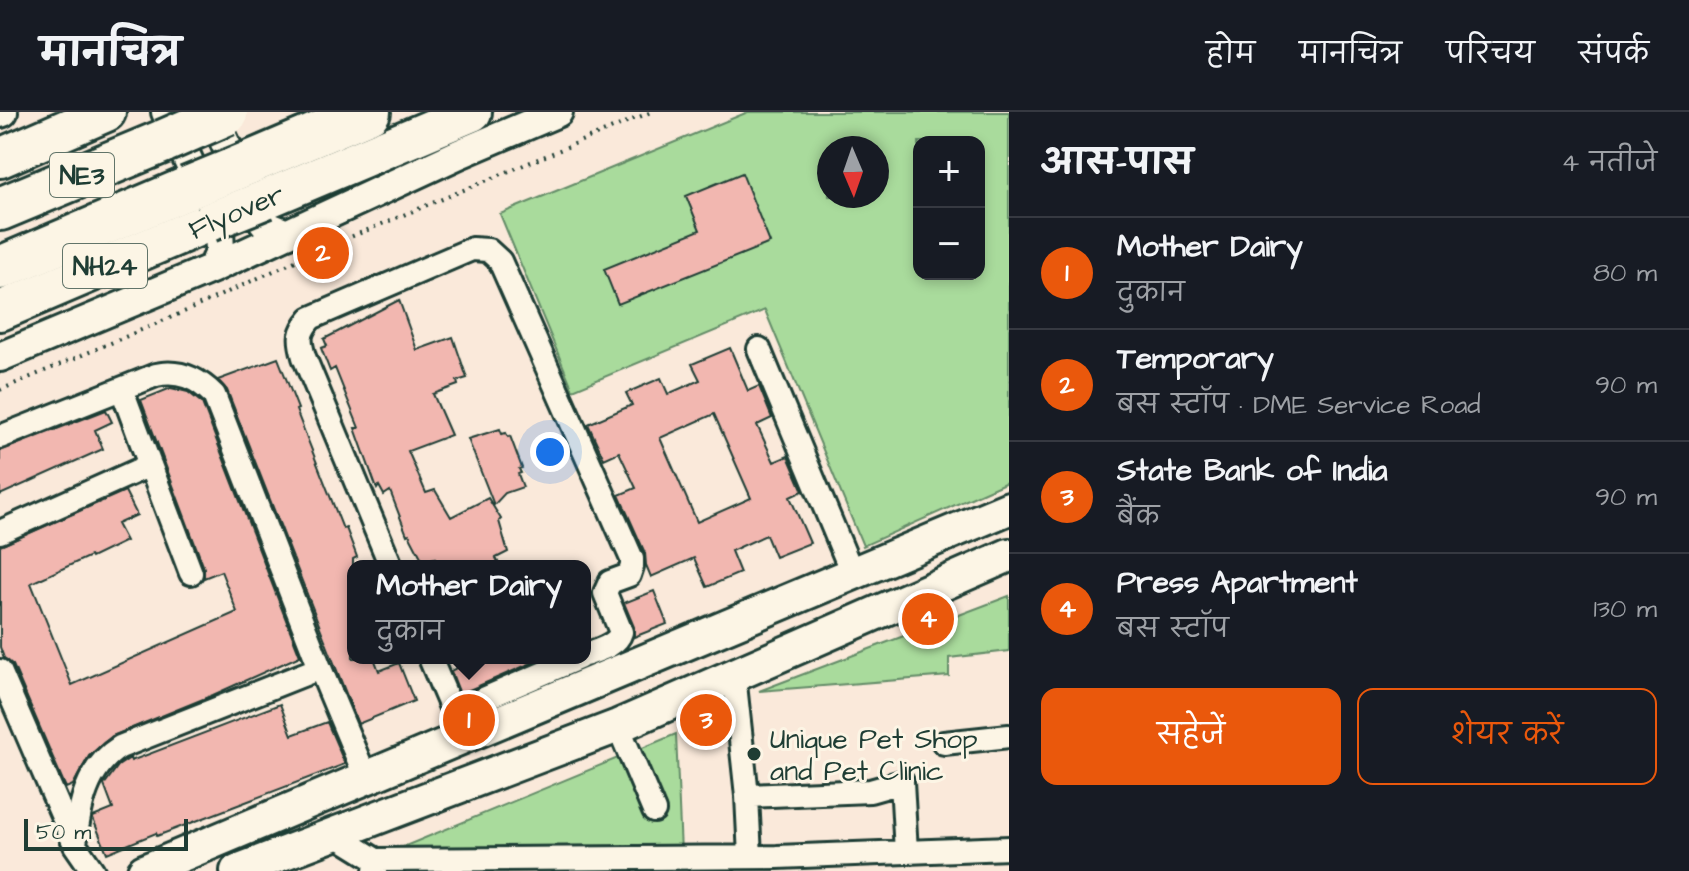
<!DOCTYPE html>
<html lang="hi">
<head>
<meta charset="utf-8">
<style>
  :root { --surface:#171b24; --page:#242831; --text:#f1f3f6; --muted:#9ea1a6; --line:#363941; --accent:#ea580c }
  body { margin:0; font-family:"Architects Daughter","Playpen Sans Deva",sans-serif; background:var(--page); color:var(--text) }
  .controls { position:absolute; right:24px; top:24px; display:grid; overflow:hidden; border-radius:16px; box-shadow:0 4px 12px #0003 }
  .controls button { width:72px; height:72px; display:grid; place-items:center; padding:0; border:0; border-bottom:2px solid var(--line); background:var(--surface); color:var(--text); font:40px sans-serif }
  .compass { position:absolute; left:817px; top:24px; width:72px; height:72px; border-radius:50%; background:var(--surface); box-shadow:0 4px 12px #0003; rotate:178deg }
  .scale { position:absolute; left:24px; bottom:20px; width:164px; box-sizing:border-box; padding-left:8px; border:4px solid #1f3d34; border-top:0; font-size:22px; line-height:28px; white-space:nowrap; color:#1f3d34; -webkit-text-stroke:6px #fcf5e5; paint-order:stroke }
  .you { position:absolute; left:550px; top:340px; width:28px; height:28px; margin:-20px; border:6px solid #fff; border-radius:50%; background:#1a73e8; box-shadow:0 0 0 12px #1a73e833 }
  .badge { display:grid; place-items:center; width:52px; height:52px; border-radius:50%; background:var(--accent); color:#fff; font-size:26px; font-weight:700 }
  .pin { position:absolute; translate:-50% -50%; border:4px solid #fff; box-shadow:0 2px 8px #0006 }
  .popup { position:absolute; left:347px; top:448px; width:244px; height:104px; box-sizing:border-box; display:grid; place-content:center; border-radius:16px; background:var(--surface); filter:drop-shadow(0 2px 6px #0005); font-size:26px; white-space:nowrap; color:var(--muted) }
  .popup b { font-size:30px; color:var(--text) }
  .popup::after { content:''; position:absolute; left:50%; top:100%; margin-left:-16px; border:16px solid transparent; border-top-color:var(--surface) }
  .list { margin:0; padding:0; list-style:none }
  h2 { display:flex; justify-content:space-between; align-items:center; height:104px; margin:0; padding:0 32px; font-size:34px }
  h2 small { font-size:26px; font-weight:400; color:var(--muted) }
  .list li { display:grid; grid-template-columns:52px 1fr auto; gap:24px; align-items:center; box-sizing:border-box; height:112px; padding:0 32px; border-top:2px solid var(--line) }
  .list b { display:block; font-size:30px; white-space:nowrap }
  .list p { margin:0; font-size:26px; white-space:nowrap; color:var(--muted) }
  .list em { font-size:26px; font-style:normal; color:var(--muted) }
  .actions { display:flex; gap:16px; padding:24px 32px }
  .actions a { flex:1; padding:18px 0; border:2px solid var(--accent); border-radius:16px; text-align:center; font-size:28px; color:var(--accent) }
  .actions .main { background:var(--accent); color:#fff }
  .map { position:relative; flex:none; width:1009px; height:759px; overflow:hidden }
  header { display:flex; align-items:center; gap:48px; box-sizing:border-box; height:112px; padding:0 40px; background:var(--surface); border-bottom:2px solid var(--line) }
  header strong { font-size:38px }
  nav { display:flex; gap:44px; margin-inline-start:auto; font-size:28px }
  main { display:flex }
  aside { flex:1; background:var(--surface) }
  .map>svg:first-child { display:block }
</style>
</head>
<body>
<header>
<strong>मानचित्र</strong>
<nav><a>होम</a><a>मानचित्र</a><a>परिचय</a><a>संपर्क</a></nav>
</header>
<main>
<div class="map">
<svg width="1009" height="759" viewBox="0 0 1009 759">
  <rect width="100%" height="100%" fill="#fae9da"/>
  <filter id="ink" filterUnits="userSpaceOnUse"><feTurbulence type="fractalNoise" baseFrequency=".0125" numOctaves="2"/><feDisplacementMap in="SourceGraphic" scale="16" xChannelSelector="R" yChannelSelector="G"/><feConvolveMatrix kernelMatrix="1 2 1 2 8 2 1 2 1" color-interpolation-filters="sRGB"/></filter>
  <g filter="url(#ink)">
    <path fill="#a9db9c" stroke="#648c68" stroke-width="2" fill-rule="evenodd" d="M748,0H1009V369L863,434L765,198L573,278L500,102ZM919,30H979V162H919ZM829,36H877V84H829Z
      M1009,484V539L949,546V564L759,579Z
      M676,622L681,741L386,742Z"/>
    <path fill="#f2b7b0" stroke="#1f3d34" stroke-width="2" fill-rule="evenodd" d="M742,61L770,131L618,192L604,157L700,118L686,84Z
      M399,188L417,238L453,225L467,266L457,269L458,273L433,282L451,323L408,339L426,381L435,378L451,405L488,386L501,407L499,409L508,440L496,446L500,454H436L435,446L423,449L409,422L407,423L390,379L384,383L379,374L377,377L355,316H359L335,256L330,259L321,236L327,234L324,227Z
      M730,236L748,279L759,274L772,306L757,313L774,350L788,344L803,379L790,385L810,431L775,445L766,423L731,439L740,461L707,475L694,446L651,465L646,453L645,441L619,383L636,376L619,340L604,347L588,312L632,293L626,281L661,266L668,282L700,268L692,252ZM714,302L751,386L697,410L660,326Z
      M278,246L298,297L296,298L343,417L346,416L357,445L353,447V546H374L379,559L399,551L414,589L358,612L227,278L218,268Z
      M171,276L188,280L202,291L300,544L213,583L112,624L89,644L73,673L66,676L13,553L4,546L0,535V434L125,379L137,403L117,412L126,429L91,446L90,444L31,471L72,573L237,500L221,459L204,466V456L141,288Z
      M106,298L112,310L95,318L103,337L0,383V339Z
      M500,317L502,322L506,321L508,325L510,324L522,356L519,357L521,361L518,362L523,375L505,381L494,393L468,327Z
      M654,479L667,512L634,525V515L624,491Z
      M456,546H543L460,582L451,559L460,554Z
      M280,592L292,623L327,610L345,652L157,724L156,721L107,741L93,707V705L113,697L104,673L118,654L130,646L131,649Z"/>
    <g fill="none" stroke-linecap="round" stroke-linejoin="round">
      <defs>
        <path id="minor" d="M759,237L853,463
          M0,325L156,263C179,258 197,266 214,283L320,556L366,666
          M150,353L191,461
          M0,420L150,353L122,278
          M391,454L304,245C299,227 298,221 311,206L472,137L488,138L500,149L632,447V454L629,463L610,470L605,481L621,520C617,534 598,538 585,543
          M430,546L459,614
          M0,559L75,733L93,759
          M734,563L747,684L750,745
          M453,600L579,546
          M618,614L654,699
          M944,631L1009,624
          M747,684L870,679L902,670L906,740
          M334,722L376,748L375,759
          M75,733C79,695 86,656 120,635L320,556
          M376,748L777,745L1009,736"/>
        <path id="tertiary" d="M166,0L219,116L220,140L213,156
          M211,0L258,103L267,114L287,122
          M0,1L3,0
          M0,245L213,156L459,42L558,0"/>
        <path id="secondary" d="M144,759L1009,396
          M237,759L618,614L1009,443"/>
        <path id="trunk" d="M0,46L106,0
          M266,87L472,0
          M0,199L209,110"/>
        <path id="motorway" d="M249,51L369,0
          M0,97L164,29
          M0,156L188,76"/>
      </defs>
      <use href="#minor" stroke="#1f3d34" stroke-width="28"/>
      <use href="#tertiary" stroke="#1f3d34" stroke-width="34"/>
      <use href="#secondary" stroke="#1f3d34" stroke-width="38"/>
      <use href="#trunk" stroke="#1f3d34" stroke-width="44"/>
      <use href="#motorway" stroke="#1f3d34" stroke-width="48"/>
      <path stroke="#1f3d34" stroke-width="4" stroke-dasharray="2 6" stroke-linecap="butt" d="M0,278L193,196L317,139L651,0"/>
      <use href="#minor" stroke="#fcf5e5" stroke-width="22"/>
      <use href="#tertiary" stroke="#fcf5e5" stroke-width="28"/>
      <use href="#secondary" stroke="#fcf5e5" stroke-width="32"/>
      <use href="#trunk" stroke="#fcf5e5" stroke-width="38"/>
      <use href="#motorway" stroke="#fcf5e5" stroke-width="42"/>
      <defs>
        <path id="trunk-bridge" d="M209,110L266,87"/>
        <path id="motorway-bridge" d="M164,29L226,2
          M188,76L249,51"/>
      </defs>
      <use href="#trunk-bridge" stroke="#1f3d34" stroke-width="44" stroke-linecap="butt"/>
      <use href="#motorway-bridge" stroke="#1f3d34" stroke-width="48" stroke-linecap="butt"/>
      <use href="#trunk-bridge" stroke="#fcf5e5" stroke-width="38"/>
      <use href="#motorway-bridge" stroke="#fcf5e5" stroke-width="42"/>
    </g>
  </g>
  <circle fill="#1f3d34" stroke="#fcf5e5" stroke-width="3" cx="754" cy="642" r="8"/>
  <g text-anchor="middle" stroke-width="6" stroke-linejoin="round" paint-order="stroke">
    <g fill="#fcf5e5" stroke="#617469" stroke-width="2">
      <rect x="50" y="41" width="64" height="44" rx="6"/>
      <rect x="63" y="132" width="84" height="44" rx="6"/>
    </g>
    <g font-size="26" font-weight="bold" fill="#1f3d34">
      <text x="82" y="72">NE3</text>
      <text x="105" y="163">NH24</text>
    </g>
    <g font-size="28" fill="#1f3d34" stroke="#fcf5e5">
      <text transform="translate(236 99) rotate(-23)" y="10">Flyover</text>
    </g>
    <g font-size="28" fill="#1f3d34" stroke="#fcf5e5" text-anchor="start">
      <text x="770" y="636">Unique Pet Shop<tspan x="770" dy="32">and Pet Clinic</tspan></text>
    </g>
  </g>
</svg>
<div class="controls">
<button>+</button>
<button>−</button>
</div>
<svg class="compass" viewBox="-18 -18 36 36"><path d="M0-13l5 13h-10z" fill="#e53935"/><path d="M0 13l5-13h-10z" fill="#9ea1a6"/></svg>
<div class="scale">50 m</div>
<div class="you"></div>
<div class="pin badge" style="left:469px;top:608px">1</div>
<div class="popup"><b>Mother Dairy</b>दुकान</div>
<div class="pin badge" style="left:323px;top:141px">2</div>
<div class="pin badge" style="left:706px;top:608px">3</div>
<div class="pin badge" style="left:928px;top:507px">4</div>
</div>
<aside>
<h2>आस-पास<small>4 नतीजे</small></h2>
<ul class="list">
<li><span class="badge">1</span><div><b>Mother Dairy</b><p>दुकान</p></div><em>80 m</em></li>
<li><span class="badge">2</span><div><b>Temporary</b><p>बस स्टॉप · DME Service Road</p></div><em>90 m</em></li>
<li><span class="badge">3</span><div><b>State Bank of India</b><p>बैंक</p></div><em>90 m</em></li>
<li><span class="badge">4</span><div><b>Press Apartment</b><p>बस स्टॉप</p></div><em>130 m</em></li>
</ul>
<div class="actions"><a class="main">सहेजें</a><a>शेयर करें</a></div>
</aside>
</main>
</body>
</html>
